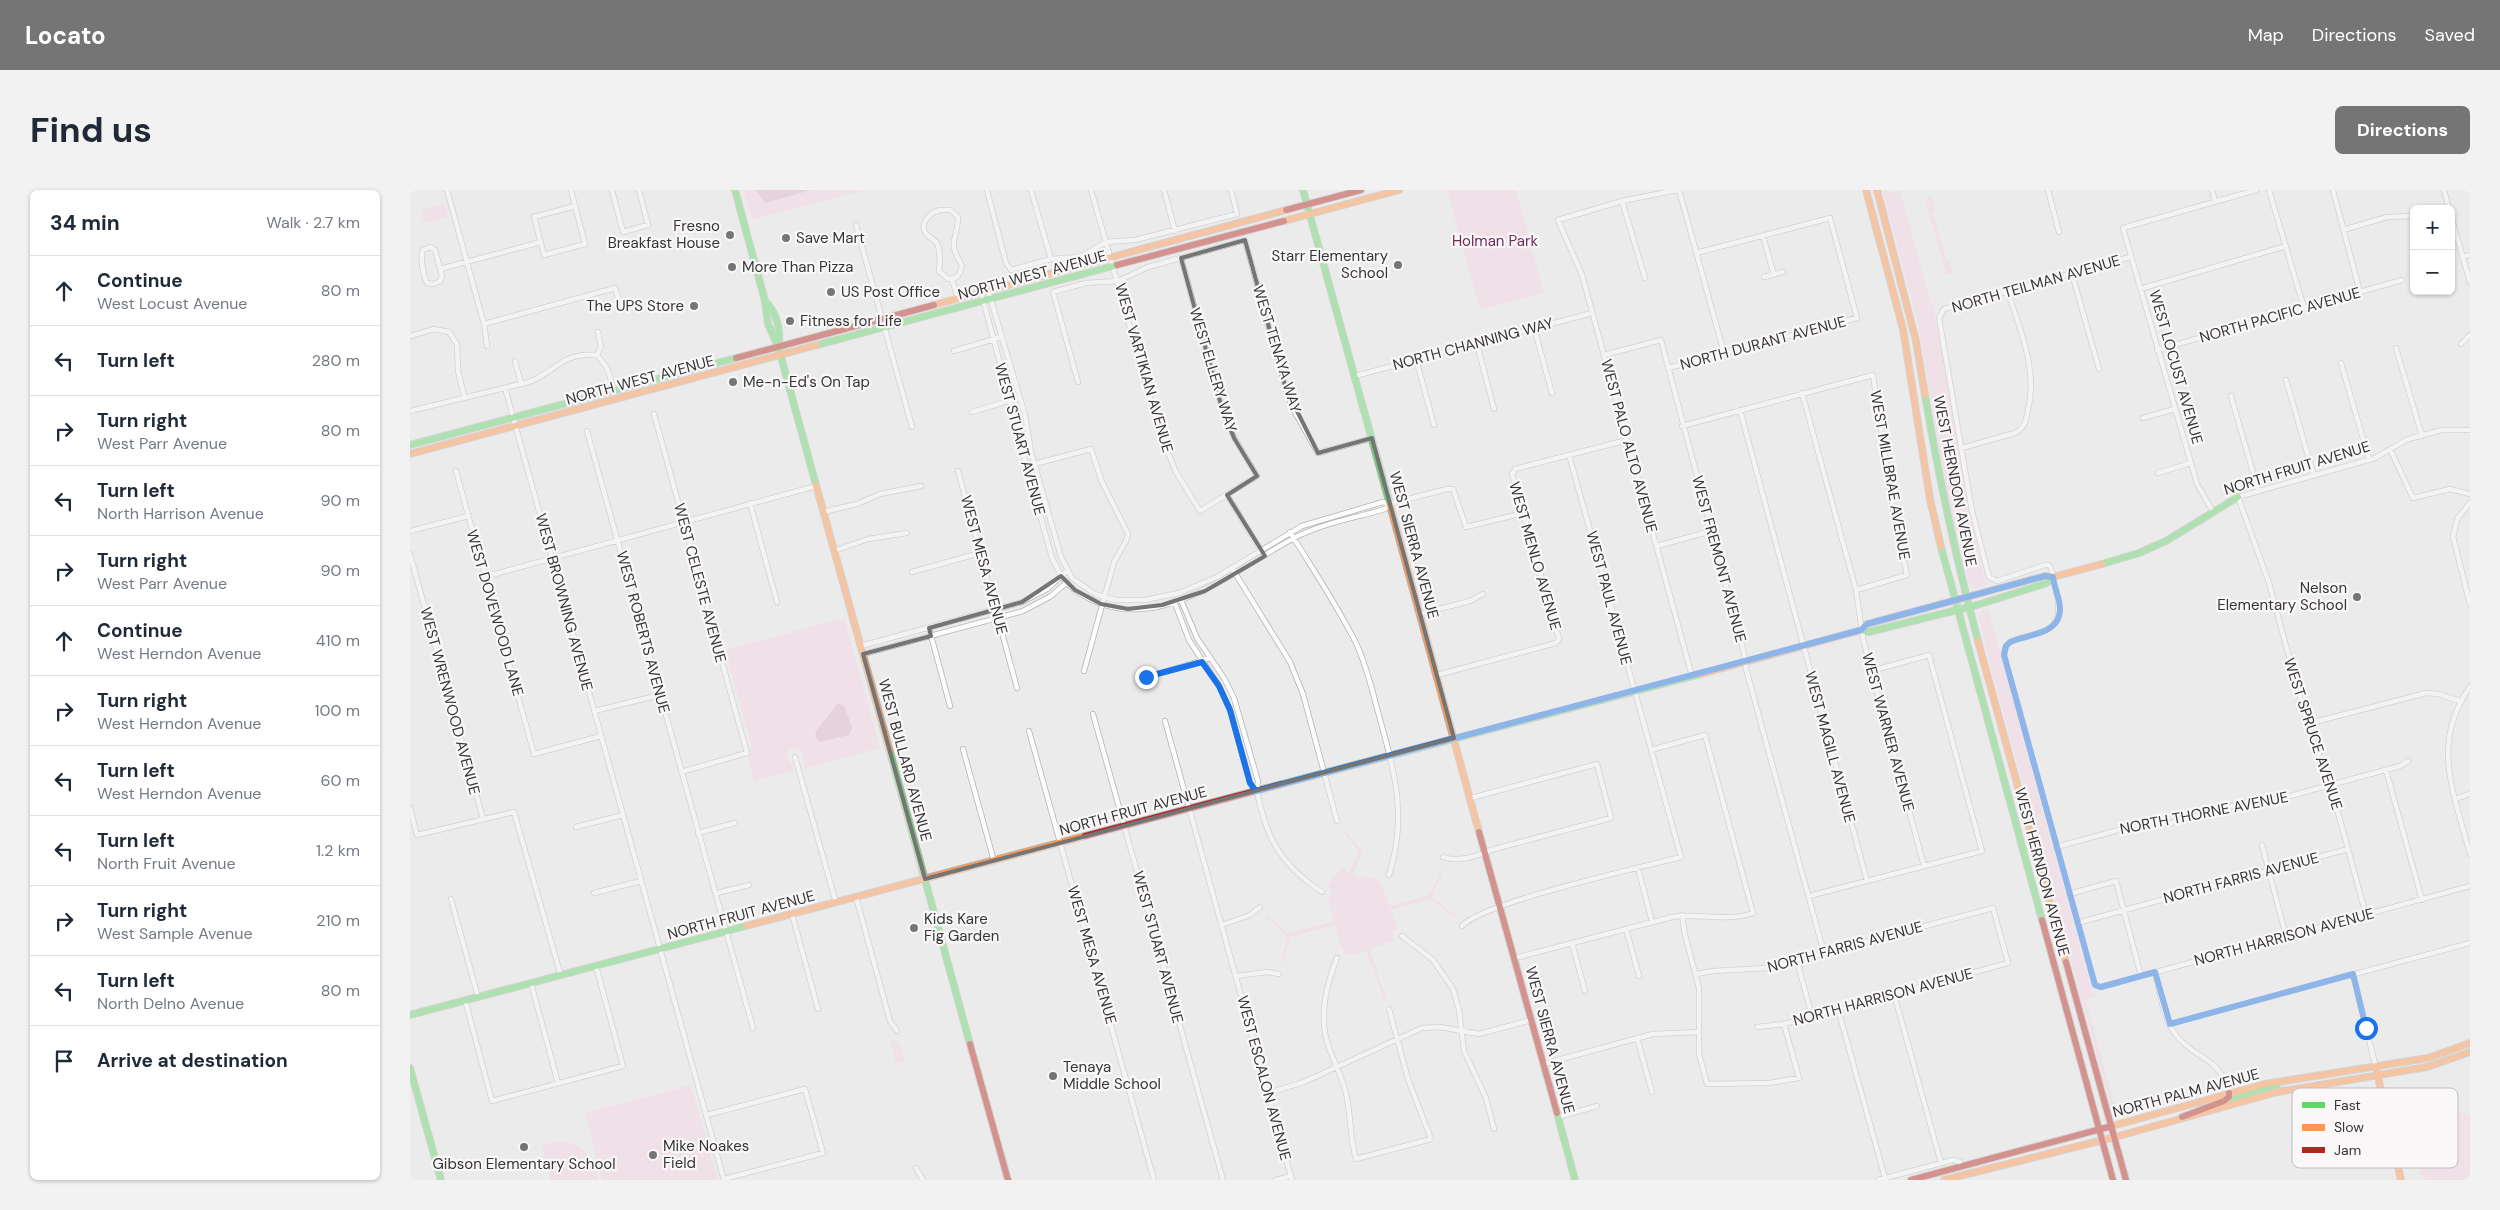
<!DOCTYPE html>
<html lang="en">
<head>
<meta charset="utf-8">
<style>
  :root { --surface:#fff; --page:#f2f2f3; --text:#1f2937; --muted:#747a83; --line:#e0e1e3; --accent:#767575 }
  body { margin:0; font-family:"DM Sans",sans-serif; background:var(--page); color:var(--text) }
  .controls { position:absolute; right:15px; top:15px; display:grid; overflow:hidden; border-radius:8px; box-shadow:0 1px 4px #0004 }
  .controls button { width:45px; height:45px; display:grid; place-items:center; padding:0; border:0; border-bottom:1px solid var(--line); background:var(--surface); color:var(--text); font:25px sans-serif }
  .stop { position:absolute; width:15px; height:15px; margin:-11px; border:4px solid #1a73e8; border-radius:50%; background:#fff }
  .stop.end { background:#1a73e8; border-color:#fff; box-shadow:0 1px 5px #0008 }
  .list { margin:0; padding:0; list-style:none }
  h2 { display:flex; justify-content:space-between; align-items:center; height:65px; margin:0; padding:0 20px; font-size:21px }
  h2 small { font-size:16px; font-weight:400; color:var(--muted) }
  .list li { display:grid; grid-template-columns:32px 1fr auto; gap:15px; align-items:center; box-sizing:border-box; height:70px; padding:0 20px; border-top:1px solid var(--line) }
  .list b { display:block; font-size:19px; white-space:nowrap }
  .list p { margin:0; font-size:16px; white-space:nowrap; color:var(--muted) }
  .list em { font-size:16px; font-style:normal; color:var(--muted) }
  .icon { flex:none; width:28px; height:28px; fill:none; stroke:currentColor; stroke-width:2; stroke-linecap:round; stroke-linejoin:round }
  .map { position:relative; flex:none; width:2060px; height:990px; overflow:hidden; border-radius:8px }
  header { display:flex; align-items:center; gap:30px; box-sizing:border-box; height:70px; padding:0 25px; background:var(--accent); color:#fff }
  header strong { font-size:24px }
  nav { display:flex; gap:28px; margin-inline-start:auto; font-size:18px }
  .intro { display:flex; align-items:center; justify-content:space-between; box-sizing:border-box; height:120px; padding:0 30px }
  h1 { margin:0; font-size:35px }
  .button { padding:12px 22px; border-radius:8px; background:var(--accent); color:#fff; font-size:18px; font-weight:700 }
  main { display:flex; gap:30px; padding:0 30px }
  aside { flex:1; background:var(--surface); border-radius:8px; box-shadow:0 1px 4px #0004 }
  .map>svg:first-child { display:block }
</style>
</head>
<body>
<header>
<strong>Locato</strong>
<nav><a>Map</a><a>Directions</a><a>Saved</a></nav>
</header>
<div class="intro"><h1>Find us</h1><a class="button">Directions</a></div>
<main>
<aside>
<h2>34 min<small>Walk · 2.7 km</small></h2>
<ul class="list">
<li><svg class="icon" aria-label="ahead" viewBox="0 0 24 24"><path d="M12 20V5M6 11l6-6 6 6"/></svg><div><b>Continue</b><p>West Locust Avenue</p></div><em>80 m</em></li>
<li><svg class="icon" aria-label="left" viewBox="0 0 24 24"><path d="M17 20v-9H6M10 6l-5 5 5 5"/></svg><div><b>Turn left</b></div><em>280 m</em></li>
<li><svg class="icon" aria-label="right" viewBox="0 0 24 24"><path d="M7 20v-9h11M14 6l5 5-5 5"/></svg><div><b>Turn right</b><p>West Parr Avenue</p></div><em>80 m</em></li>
<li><svg class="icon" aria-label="left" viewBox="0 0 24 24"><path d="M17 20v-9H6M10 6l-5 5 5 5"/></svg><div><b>Turn left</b><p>North Harrison Avenue</p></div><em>90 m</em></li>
<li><svg class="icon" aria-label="right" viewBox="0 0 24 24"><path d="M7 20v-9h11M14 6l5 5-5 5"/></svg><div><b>Turn right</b><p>West Parr Avenue</p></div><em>90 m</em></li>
<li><svg class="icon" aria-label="ahead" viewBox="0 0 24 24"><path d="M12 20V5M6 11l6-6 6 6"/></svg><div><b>Continue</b><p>West Herndon Avenue</p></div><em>410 m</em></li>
<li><svg class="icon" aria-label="right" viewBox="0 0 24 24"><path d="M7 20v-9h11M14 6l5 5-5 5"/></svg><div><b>Turn right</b><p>West Herndon Avenue</p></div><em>100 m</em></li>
<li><svg class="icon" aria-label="left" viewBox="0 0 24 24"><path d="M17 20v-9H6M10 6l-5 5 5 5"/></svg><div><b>Turn left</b><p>West Herndon Avenue</p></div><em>60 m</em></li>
<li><svg class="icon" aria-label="left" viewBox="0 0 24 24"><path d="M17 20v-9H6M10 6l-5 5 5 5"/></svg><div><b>Turn left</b><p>North Fruit Avenue</p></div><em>1.2 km</em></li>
<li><svg class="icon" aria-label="right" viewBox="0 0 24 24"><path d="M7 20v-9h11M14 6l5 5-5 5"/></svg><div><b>Turn right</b><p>West Sample Avenue</p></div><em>210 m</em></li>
<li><svg class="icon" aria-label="left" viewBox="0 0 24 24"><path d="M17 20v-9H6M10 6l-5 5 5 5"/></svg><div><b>Turn left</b><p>North Delno Avenue</p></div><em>80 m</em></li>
<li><svg class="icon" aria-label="arrive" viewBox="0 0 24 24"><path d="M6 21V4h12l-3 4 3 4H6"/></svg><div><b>Arrive at destination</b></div></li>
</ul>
</aside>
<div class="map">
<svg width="2060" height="990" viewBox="0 0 2060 990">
  <rect width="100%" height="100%" fill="#ecebeb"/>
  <path fill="#f3d5e6" d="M334,0H454L342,30Z
    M1037,0H1106L1134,103L1070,120Z
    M1472,0H1478L1479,3L1490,0L1492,9L1495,8L1494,15L1520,110L1525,119L1524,125L1535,169L1557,313L1574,388L1579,394L1566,399L1560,395L1553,374L1537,302L1507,129Z
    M1522,7L1526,22L1523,23L1536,70L1539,69L1543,85L1536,84L1515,9Z
    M35,14L38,27L14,33L11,20Z
    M1578,418L1675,775L1684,807L1676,810L1707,923H1704L1698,905L1579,471L1569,427L1572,421Z
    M434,428L470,558L394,579L393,561L383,558L378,562L377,569L385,581L344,591L338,568L342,557L315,460Z
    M934,639L953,662L943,684L969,690L980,716L1020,705L1032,678H1034L1022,707L1048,727L1046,728L1020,709L981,720L988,738L983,743V751L960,759L976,809L974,810L956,761L937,765L931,758L925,735L880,747L873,775H871L877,746L855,727L857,726L879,743L924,731L918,711L921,701L918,695L932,678L939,683L948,662L933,640Z
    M480,850L489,852L495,872L486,874Z
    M281,895L308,990H192L175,923Z
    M2034,916L2060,926V990H2014L2015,987L2008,984Z
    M150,951C176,956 182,965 189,990H140L132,955Z"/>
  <path fill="#dbb4ca" d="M346,0H401L355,13Z
    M428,513L435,517L442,538L439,545L410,552L405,547L406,541Z"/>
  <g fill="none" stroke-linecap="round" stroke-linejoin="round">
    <defs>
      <path id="street" d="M37,0L74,134L77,156
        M161,0L175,54L134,65L124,27L165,16
        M202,0L213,42L238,35L229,0
        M577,0L596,73L601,80L641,69L670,67L696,52L725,50L827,24L821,0
        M621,0L641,69
        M681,0L751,246L766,282L790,321L847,286L824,248L811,215L771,68
        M754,0L765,41
        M1267,0L1212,11L1148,30L1172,85L1282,486
        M1269,0L1314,163
        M1638,0L1649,42
        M1802,0L1805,11
        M1859,0L1894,118
        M1923,0L1950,102
        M2034,0L2039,19
        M1212,11L1235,88
        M530,20H541L548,27C548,52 536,48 552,76C550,84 547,90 538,89L529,81C530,72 531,62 527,53C525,50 521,48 518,46C507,35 519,23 530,20Z
        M2041,26L2060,92
        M446,35L502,237
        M1933,40L1977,27L2004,26
        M1353,46L1364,85
        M20,57L25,60L32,86L30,91L24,94L17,93C13,86 10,66 13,60Z
        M1720,67L1534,119L1529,128L1562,321L1579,387L1587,391L1635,375H1639C1644,382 1644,393 1646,401C1662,463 1594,432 1594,465L1685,795L1689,797L1699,795L2060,696
        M2052,67L2060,65
        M30,79L131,52
        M1662,84L1689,179
        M1354,87L1373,82
        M542,90L548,108
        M1730,99L1876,56
        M578,100L615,225L621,262L651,367L662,388L685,404L705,410H735L769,403L807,387L892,336L973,312L979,314L1037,299H1043L1056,337L1114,323
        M571,102L600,211L610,235L611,256L642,368L651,386L657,392
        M74,134L205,98L209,110
        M1124,138L1142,203
        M188,142L191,157L187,165L197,178L202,193
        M0,146L24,139L39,142L47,154L48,181L54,206
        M1067,154L1084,219
        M2051,154L2060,145
        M1986,158L2012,246
        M1747,160L1992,90
        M544,161L591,147
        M1194,165L1251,150L1334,463L1336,479L1414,763
        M1006,169L1024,235
        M105,171L111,194
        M1931,173L1959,269
        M1258,178L1447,128L1420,28L1286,63
        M945,186L1182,123
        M1876,190L1904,286
        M668,192L643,102L676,93L708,91L738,77L835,50L876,199L882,217L908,263L962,248
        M95,198L314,990
        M1392,203L1446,400L1453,449L1514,676
        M1821,206L1848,300
        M1330,220L1457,691
        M0,221L119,192C147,181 152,162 187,165
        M562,222L608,208
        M244,224L337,563L271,582
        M1733,228L1765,219
        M1272,236L1463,185L1483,319L1497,385L1446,400
        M177,241L343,838
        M1552,258L1605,243C1615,238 1616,230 1618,220C1628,180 1610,140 1598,102
        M1980,259L2003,308L2040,299L2060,304
        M617,276L681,259L692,292L718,344L716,351L704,372L674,481
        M46,281L124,564L191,546
        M548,281L607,498
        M1748,283L1781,273
        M817,305L851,361
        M340,313L367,412
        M2060,313L2047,329L2043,347L2060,414
        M1802,320L1787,294L1713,38L1846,0
        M413,322L447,314L470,304L511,296
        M0,341L58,326
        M880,342C902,378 927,415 946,453C956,474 962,499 968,522C984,580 998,625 979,685
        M1247,356L1301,341
        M424,361L458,349L497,343
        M0,364L73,629
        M822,378L880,472L893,504L927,631
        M502,382L570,363
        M74,387L406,296
        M771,410L787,448L814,488L824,508L848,591C846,603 849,611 852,622C861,658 881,682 912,702
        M764,411L779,450L809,496L820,520L840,593L846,601
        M1010,424L1060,411L1073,404
        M519,438L540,516
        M451,456L612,412L637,399L658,380
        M453,464L613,421L641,406L656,393C733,459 815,385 884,348C912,333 945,328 975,319L979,314
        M1027,485L1146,453L1149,449L1102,284L1105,279L1217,250
        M737,487L800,468
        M2060,497C2020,553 2044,603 2060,664
        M184,521L250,505
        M683,524L813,990
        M755,531L882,990
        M1897,534L2016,503L2028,504L2050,511
        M619,541L744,990
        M553,559L584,671
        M385,567L426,713
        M1976,580L2012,710
        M2045,609L2060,604
        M0,618L7,645L104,622L151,786
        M166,637L213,625
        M288,643L325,633
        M1852,655L1876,746
        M1646,657L1716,638L1761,633L1841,611L1869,609L1990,576L1998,571
        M1033,667C1047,672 1067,667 1081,660L1201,628L1187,574L1061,608
        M1228,678L1242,732
        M184,703L231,691
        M307,703L339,695
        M1659,704L1706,691L1731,786
        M1399,706L1572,661L1519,465L1461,481
        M446,707L480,831L487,841
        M41,709L68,807
        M382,724L408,819
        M1272,725L1275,745L1289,798V864L1297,894L1359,893L1389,888L1374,834
        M1956,725L1918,586L1900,544L1859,393L1828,307L1965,268L1998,249L2032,240H2060
        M1667,733L1938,659
        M812,735L840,725L850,717
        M1052,736C1071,713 1232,677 1271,667L1159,265
        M1216,739L1229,786
        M992,746L1023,770L1043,799L1049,820L1054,861L1076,908L1084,939
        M1162,753L1175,801
        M927,768C916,795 908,828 919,858C925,874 934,891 937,908C941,929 940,949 946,969L1021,949L998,889L979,819
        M1105,768L1262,727C1288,723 1318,732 1343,723L1295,545L1241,560
        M1387,771L1402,826
        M1745,782C1750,802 1753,829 1766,845C1786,871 1809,865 1819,903
        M1286,784L1303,781L1357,778L1583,718L1598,773L1374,834L1347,837
        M1943,784L1966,878
        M826,786L857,782L869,784
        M121,793L148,893
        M1484,804L1531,973
        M55,810L82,911L213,876L186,776
        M1428,819L1475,988
        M1760,834L2060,753
        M1227,848L1242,902
        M1133,874L1243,844L1289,842
        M858,903L894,892L1012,838L1030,837L1069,844L1121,830
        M297,925L395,899L413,963L314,989
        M1148,927L1187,916
        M506,978L513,990
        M866,990L881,986
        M1468,990L1543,970L1550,972L1551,977"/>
      <path id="fast" d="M325,0L355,111L358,134L368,156L406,295
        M893,0L980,315
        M355,111C366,122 372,140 368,156
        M407,155L707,75
        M1515,205C1529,288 1546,369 1568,451
        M0,255L326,168
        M1531,357L1632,730
        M1692,374L1729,363L1756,351L1828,307
        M1451,440L1459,442L1567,415L1637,393L1643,387
        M480,562L560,854
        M872,594L1291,484
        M0,825L336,736
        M0,878L31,990
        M1820,915L1827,907L1867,895
        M1147,923L1165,990"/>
      <path id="slow" d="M1456,0L1493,139L1520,309L1531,357
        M1467,0L1506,151L1515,205
        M874,31L989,0
        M524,115L876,20
        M0,264L407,155
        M406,295L480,562
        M980,315L1069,642
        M1568,451L1656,772
        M1291,484L1451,440L1457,434L1635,386L1643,387L1692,374
        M336,736L675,646
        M1967,882L1991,990
        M1702,936L1855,894L2018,868L2060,853
        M1705,947L1867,902L2017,877L2060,862
        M1534,990L1705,947"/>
      <path id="jam" d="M876,20L951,0
        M707,75L874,31
        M326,168L524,115
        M1069,642L1147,923
        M675,646L872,594
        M1632,730L1703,990
        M1656,772L1716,990
        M560,854L598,990
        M1772,927L1814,911L1819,907V903
        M1501,990L1702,936"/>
    </defs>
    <use href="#street" stroke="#b4b3b3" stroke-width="6"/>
    <use href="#fast" stroke="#b4b3b3" stroke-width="8"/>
    <use href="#slow" stroke="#b4b3b3" stroke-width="8"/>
    <use href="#jam" stroke="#b4b3b3" stroke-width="8"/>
    <use href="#street" stroke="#fcfcfc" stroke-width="4.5"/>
    <use href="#fast" stroke="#63d668" stroke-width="6"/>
    <use href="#slow" stroke="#ff974d" stroke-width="6"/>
    <use href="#jam" stroke="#b3261e" stroke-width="6"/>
  </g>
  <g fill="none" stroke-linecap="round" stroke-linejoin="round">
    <path stroke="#1a73e8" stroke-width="6" d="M736,487L792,472L809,496L820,520L840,593L846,601L1451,440L1457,434L1635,386L1643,387C1644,398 1650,408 1650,419C1650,445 1617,444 1600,452L1596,456L1594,465L1685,795L1691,797L1745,782L1760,834L1943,784L1956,838"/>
  </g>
  <path d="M0 0H2060V990H0ZM835,50L876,199L908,263L962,248L1044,548L515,689L453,464L521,446L519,438L612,412L651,386L665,400L691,414L718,419L752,415L795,401L855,366L817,305L847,286L824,248L811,215L771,68Z" fill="#ecebeb" fill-opacity=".55" fill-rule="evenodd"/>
  <path fill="none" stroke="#767575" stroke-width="4" stroke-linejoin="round" d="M835,50L876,199L908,263L962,248L1044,548L515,689L453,464L521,446L519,438L612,412L651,386L665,400L691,414L718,419L752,415L795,401L855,366L817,305L847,286L824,248L811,215L771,68Z"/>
  <g fill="#767575" stroke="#faf7f9" stroke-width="2">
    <circle cx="320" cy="45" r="5"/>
    <circle cx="376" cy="48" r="5"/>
    <circle cx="988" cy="75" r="5"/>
    <circle cx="322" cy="77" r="5"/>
    <circle cx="421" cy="102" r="5"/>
    <circle cx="284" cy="116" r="5"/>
    <circle cx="380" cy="131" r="5"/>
    <circle cx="323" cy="192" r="5"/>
    <circle cx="1947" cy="407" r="5"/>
    <circle cx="504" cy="738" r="5"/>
    <circle cx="643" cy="886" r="5"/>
    <circle cx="114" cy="957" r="5"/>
    <circle cx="243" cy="965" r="5"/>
  </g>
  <g text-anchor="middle" stroke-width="4.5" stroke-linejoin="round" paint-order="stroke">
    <g font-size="15" fill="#363536" stroke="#faf7f9" text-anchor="start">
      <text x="310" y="41" text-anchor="end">Fresno<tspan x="310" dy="17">Breakfast House</tspan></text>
      <text x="386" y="53">Save Mart</text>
      <text x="978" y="71" text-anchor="end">Starr Elementary<tspan x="978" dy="17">School</tspan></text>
      <text x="332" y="82">More Than Pizza</text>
      <text x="431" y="107">US Post Office</text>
      <text x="274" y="121" text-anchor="end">The UPS Store</text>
      <text x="390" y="136">Fitness for Life</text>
      <text x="333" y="197">Me-n-Ed's On Tap</text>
      <text x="1937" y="403" text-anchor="end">Nelson<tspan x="1937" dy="17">Elementary School</tspan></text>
      <text x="514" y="734">Kids Kare<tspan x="514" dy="17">Fig Garden</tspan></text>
      <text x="653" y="882">Tenaya<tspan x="653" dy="17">Middle School</tspan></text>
      <text x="253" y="961">Mike Noakes<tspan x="253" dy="17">Field</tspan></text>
      <text x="114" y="979" text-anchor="middle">Gibson Elementary School</text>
    </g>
    <g font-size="15" fill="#6f2c57" stroke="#faf7f9">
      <text x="1085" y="56">Holman Park</text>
    </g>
    <g font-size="15" fill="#363536" stroke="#faf7f9">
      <text transform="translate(622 85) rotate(-15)" y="5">NORTH WEST AVENUE</text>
      <text transform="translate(1626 94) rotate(-16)" y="5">NORTH TEILMAN AVENUE</text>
      <text transform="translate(1870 125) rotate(-16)" y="5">NORTH PACIFIC AVENUE</text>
      <text transform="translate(1353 153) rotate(-15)" y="5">NORTH DURANT AVENUE</text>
      <text transform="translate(1063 154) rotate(-15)" y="5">NORTH CHANNING WAY</text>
      <text transform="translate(867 159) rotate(73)" y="5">WEST TENAYA WAY</text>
      <text transform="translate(1766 177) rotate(74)" y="5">WEST LOCUST AVENUE</text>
      <text transform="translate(734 178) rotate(74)" y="5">WEST VARTIKIAN AVENUE</text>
      <text transform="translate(803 180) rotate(73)" y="5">WEST ELLERY WAY</text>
      <text transform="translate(230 190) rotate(-15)" y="5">NORTH WEST AVENUE</text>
      <text transform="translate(610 249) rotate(75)" y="5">WEST STUART AVENUE</text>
      <text transform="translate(1219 256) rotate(75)" y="5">WEST PALO ALTO AVENUE</text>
      <text transform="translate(1887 278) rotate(-17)" y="5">NORTH FRUIT AVENUE</text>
      <text transform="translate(1480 285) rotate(80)" y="5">WEST MILLBRAE AVENUE</text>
      <text transform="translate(1545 291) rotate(79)" y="5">WEST HERNDON AVENUE</text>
      <text transform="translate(1004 355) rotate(75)" y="5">WEST SIERRA AVENUE</text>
      <text transform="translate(1125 366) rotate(74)" y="5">WEST MENLO AVENUE</text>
      <text transform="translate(1309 369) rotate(75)" y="5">WEST FREMONT AVENUE</text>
      <text transform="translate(574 375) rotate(75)" y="5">WEST MESA AVENUE</text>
      <text transform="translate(290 393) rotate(75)" y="5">WEST CELESTE AVENUE</text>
      <text transform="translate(1199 408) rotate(75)" y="5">WEST PAUL AVENUE</text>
      <text transform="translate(154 412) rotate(75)" y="5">WEST BROWNING AVENUE</text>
      <text transform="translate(85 423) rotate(74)" y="5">WEST DOVEWOOD LANE</text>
      <text transform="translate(233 442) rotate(75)" y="5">WEST ROBERTS AVENUE</text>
      <text transform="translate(40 511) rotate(75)" y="5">WEST WRENWOOD AVENUE</text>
      <text transform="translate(1478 542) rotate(75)" y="5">WEST WARNER AVENUE</text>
      <text transform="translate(1903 544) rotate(72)" y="5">WEST SPRUCE AVENUE</text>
      <text transform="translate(1420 557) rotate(75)" y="5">WEST MAGILL AVENUE</text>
      <text transform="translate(495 570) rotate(75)" y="5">WEST BULLARD AVENUE</text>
      <text transform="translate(723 621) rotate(-15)" y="5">NORTH FRUIT AVENUE</text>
      <text transform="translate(1794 623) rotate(-11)" y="5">NORTH THORNE AVENUE</text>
      <text transform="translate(1632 682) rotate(75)" y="5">WEST HERNDON AVENUE</text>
      <text transform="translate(1831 688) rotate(-15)" y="5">NORTH FARRIS AVENUE</text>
      <text transform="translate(331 725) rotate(-15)" y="5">NORTH FRUIT AVENUE</text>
      <text transform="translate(1874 747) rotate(-15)" y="5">NORTH HARRISON AVENUE</text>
      <text transform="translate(748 757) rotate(75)" y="5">WEST STUART AVENUE</text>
      <text transform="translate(1435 757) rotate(-15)" y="5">NORTH FARRIS AVENUE</text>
      <text transform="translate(682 765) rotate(74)" y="5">WEST MESA AVENUE</text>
      <text transform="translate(1473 807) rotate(-15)" y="5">NORTH HARRISON AVENUE</text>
      <text transform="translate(1140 850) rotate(75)" y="5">WEST SIERRA AVENUE</text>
      <text transform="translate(854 888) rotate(75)" y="5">WEST ESCALON AVENUE</text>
      <text transform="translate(1776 903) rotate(-15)" y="5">NORTH PALM AVENUE</text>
    </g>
  </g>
  <rect x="1882" y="898" width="166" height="80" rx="8" fill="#faf7f9" stroke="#bfbdbe" stroke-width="1"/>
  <rect x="1892" y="912" width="23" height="6" fill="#63d668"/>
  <rect x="1892" y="934" width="23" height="7" fill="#ff974d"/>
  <rect x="1892" y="957" width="23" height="6" fill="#b3261e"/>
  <g font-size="14" fill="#363536">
    <text x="1924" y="920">Fast</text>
    <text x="1924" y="942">Slow</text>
    <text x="1924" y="965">Jam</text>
  </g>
</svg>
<div class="controls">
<button>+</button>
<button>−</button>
</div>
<div class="stop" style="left:1956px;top:838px"></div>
<div class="stop end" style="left:736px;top:487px"></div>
</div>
</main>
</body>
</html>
